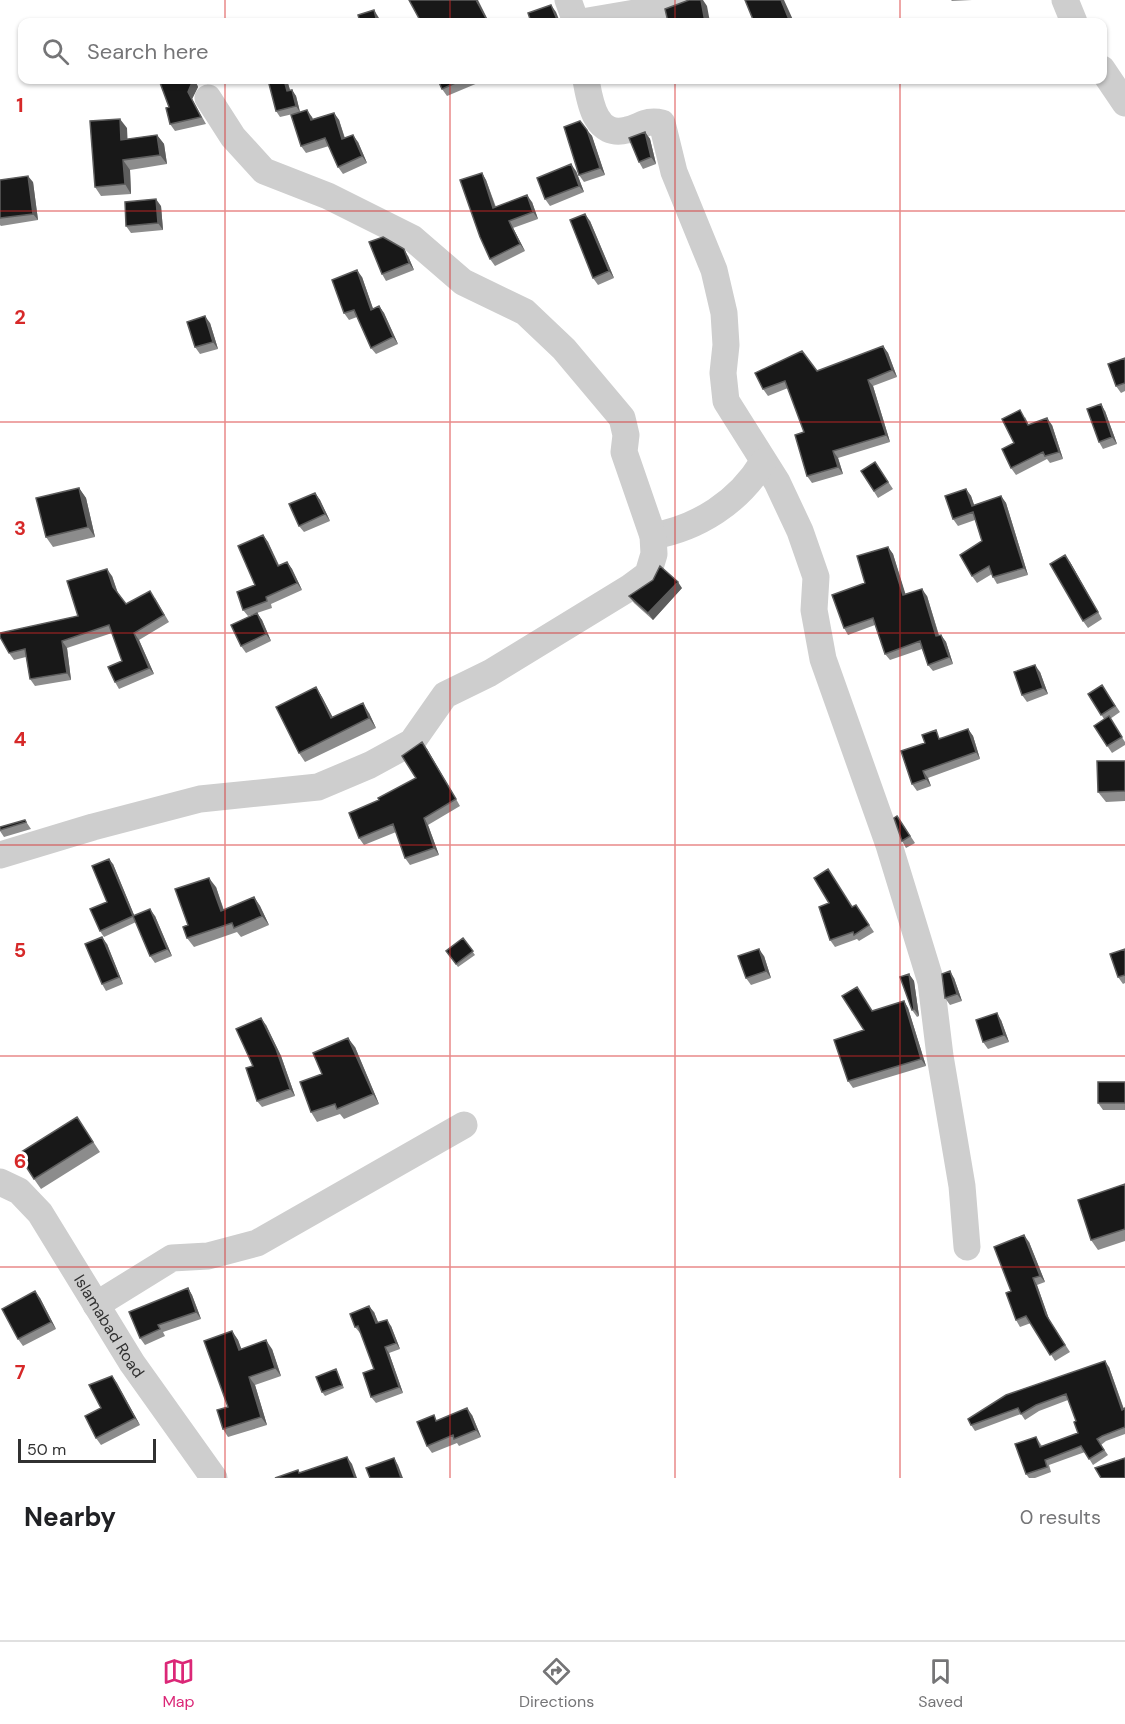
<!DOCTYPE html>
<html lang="en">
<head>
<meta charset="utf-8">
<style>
  :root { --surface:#fff; --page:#f2f2f2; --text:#202124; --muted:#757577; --line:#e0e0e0; --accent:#db2777 }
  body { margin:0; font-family:"DM Sans",sans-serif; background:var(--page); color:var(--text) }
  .scale { position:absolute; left:18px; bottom:15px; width:138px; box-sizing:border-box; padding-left:6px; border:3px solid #313131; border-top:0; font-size:16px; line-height:21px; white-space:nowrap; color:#313131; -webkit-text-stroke:4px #fff; paint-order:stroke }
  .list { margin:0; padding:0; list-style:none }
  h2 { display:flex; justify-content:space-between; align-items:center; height:78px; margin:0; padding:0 24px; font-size:26px }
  h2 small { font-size:20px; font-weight:400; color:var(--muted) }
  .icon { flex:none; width:33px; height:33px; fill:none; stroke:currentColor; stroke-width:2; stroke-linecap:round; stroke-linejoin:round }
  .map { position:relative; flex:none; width:1125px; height:1478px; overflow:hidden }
  .search { position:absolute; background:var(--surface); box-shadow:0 2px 4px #0004; left:18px; right:18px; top:18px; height:66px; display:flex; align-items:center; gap:15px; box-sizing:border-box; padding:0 21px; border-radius:12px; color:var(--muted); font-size:22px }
  .sheet { height:162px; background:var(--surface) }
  nav { display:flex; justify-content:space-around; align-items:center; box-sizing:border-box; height:84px; border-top:2px solid var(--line); background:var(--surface); font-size:16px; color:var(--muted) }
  nav a { display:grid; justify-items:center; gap:3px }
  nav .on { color:var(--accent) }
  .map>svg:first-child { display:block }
</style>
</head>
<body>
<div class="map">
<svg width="1125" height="1478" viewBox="0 0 1125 1478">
  <rect width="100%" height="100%" fill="#fff"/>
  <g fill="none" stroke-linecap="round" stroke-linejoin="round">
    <g stroke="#cecece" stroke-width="27">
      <path d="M568,0L576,22"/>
      <path d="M1065,0L1074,22"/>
      <path d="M582,22L641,12L682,0"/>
      <path d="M1102,69L1125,103"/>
      <path d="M586,80C590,102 595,138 627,130C641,127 646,119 662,123L674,172L714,270L724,313L726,345L723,373L726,401L777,482L800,531L816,577L814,610L823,659L889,845L931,982L940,1056L962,1186L967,1247"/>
      <path d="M653,536C698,528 739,502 763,462"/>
      <path d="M0,855L93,827L200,799L318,787L370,765L412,742L445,695L490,673L629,588L648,574L654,554L653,536L624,452L626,435L622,418L564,349L525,312L463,282L412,238L328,196L264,171L233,137L208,98"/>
      <path id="s1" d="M0,1182L19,1191L40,1213L132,1363L214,1478"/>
      <path d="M96,1305L172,1258L208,1256L257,1243L464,1125"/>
    </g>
  </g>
  <path fill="#8c8c8c" d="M951,0H972L952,1Z
    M159,80H195L198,87L192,99L206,124L175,131L170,124L169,107Z
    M248,80H260L249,82Z
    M268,80H287L290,90H292L296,96L300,112L312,117L313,119L334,113L339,120L345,138L358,142L367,163L343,174L338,167L329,146L306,153L301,146L293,114L280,117L276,111Z
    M438,80H485L447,96L442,89Z
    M779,80H793L782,84Z
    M127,128V139L157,135L164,144L167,164L130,170L131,194L101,196L95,187Z
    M587,130L592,136L605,175L584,182L579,175Z
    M645,132L650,139L656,164L643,169L639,162Z
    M576,171L584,192L550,206L545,199Z
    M482,173L486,180L496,207L532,202L538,219L513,228L525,251L495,266L490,259Z
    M0,180L33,182L38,220L1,226L0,225Z
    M161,206L163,230L131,233L126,226Z
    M590,221L614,278L598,285L593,278Z
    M408,256L414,270L386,281L382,274Z
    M362,277L373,309L379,306L384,313L398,344L376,354L371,348L357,317L349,320L344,313Z
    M210,323L218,349L200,354L195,347Z
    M883,346L888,353L897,377L873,386L890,442L838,458L843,474L812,483L807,476L804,432L788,388L768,396L763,389L755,373L817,371Z
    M1125,358V391L1121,393L1116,386Z
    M1105,411L1117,444L1103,449L1099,442Z
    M1025,417L1029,425H1052L1063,459L1050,463L1047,459L1016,475L1011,468L1014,443Z
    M875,462L893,489L878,498L861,471Z
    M79,488L86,498L95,537L53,547L46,537Z
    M966,489L971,496L974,505L1001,496L1006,503L1028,575L997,584L993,577L992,574L977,583L972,576L982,541L975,520L958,526L953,519Z
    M315,493L320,500L330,521L304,532L299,526Z
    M263,535L268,542L279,565L287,562L292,569L302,590L271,604L272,608L257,613L262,620L271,641L246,653L241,646L255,614L248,616L243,610L255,585Z
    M888,547L893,554L905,594L927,596L939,635H941L946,642L953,664L933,671L928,665L922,649L890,660L885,654L875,625L848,635L844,628L865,583Z
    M1070,562L1102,619L1088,628L1083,621Z
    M112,576L118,593L126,604L155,598L169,622L139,640L154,674L119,689L115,682L122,661L112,633L67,648L71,680L35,686L30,679L26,657L14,660L9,653L78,616Z
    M682,588L653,620L634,603L629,596Z
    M1040,672L1048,694L1027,702L1022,695Z
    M1102,685L1120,712L1110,719L1125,742V745L1112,753L1094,726L1104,719L1088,694Z
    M316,687L322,697L332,717L369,713L376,728L305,762L299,753Z
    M968,729L973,736L980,759L928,778L931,786L917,791L912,784L941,737L942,739Z
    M427,749L460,806L428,825L439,855L410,865L405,858L396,832L364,845L359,838L379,800L416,778Z
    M1125,761V801L1106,802L1098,792Z
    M25,820L31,829L4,837L0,831V827Z
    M902,823L915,843L906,848L902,841Z
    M113,864L134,915L155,916L172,956L155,963L150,956L136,922L104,937L100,931L107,902Z
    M216,887L224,910L254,897L260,906L269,925L241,937L237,932L194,947L187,938L188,925Z
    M856,905L874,932L859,941L857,939L835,947L830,940L853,907Z
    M463,938L475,955L458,967L446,951Z
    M107,944L123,984L106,991L102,984Z
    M1125,949V983L1123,984L1118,977Z
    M764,956L771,978L751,985L746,978Z
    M909,974L914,981L919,1016L917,1017L912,1010Z
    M954,978L962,1001L950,1005L945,998Z
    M904,1001L908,1008L926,1066L853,1088L848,1081L864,1030L873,1011Z
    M1001,1020L1009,1042L988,1049L983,1042Z
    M266,1025L281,1056L295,1096L262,1107L257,1101L253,1066Z
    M355,1047L379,1104L344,1119L340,1114L317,1122L311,1112L322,1074Z
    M1125,1082V1110H1103L1098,1103Z
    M77,1117L100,1152L41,1189L34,1179Z
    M1125,1184V1241L1098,1250L1091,1240Z
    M1029,1242L1045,1282L1037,1285L1050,1322L1070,1352L1055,1361L1031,1323L1020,1327L1016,1320L1011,1291Z
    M188,1288L192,1295L201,1319L163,1332L165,1336L145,1345L140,1338Z
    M40,1298L56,1329L23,1346L18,1339Z
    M374,1312L378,1323L391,1326L400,1349L389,1353L403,1393L376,1403L371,1397L374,1369L361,1333H360L355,1327Z
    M232,1331L238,1340L241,1349H272L281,1376L255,1385L267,1425L228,1437L223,1429L228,1407Z
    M1109,1367L1124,1409L1125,1408V1434L1106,1441L1101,1445L1108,1455L1093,1465L1085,1452L1049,1465L1051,1472L1035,1478H1029L1026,1474L1036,1437L1042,1446L1078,1433L1076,1421L1068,1400L1039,1411L1025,1420L1021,1414L975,1431L971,1425Z
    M336,1369L338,1373L344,1388L325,1396L322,1392Z
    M112,1376L140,1425L101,1445L96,1438L101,1408Z
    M472,1415L481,1437L459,1446L457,1443L432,1453L427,1446L438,1421Z"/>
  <path fill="#5d5d5d" d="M476,0H478L489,22H488Z
    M701,0H703L707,6L710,22H705Z
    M781,0H784L794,22H790Z
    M551,5L556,12L560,22H558Z
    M374,10L379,18L380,22H377Z
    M193,80H195L198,87L192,99L206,124L188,92Z
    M284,80H287L292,97L287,91Z
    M292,90L296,96L300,112L296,106Z
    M307,110L312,117L315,127L311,120Z
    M334,113L339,120L347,146L342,139Z
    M120,119L127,128L128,149L121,140Z
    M587,130L592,136L605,175L600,168Z
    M645,132L650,139L656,164L651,157Z
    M157,135L164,144L167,164L160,155Z
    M353,135L358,142L367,163L362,156Z
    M123,160L130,170L131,194L125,184Z
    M571,164L576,171L584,192L579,186Z
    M482,173L486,180L498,215L493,208Z
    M28,176L33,182L38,220L33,214Z
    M527,195L532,202L538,219L533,212Z
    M156,199L161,206L163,230L158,223Z
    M585,214L590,221L614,278L609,271Z
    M509,221L513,228L525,251L520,244Z
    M404,249L408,256L414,270L409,263Z
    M357,270L362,277L376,317L371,310Z
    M379,306L384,313L398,344L393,337Z
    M205,316L210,323L218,349L213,342Z
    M883,346L888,353L897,377L892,370Z
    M868,380L873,386L890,442L886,435Z
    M1101,404L1105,411L1117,444L1112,437Z
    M1047,418L1052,425L1063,459L1059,452Z
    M833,451L838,458L843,474L838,467Z
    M79,488L86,498L95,537L88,527Z
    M966,489L971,496L977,513L972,506Z
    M315,493L320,500L330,521L325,514Z
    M1001,496L1006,503L1028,575L1024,568Z
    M263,535L268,542L282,573L278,566Z
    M888,547L893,554L908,602L903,595Z
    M1065,555L1070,562L1102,619L1098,612Z
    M287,562L292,569L302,590L297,583Z
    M107,569L112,576L118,594L113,587Z
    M678,582L682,588L653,620L648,613Z
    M922,589L927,596L941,643L936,636Z
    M257,613L262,620L271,641L266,634Z
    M134,633L139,640L154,674L149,668Z
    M941,635L946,642L953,664L949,657Z
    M62,641L67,648L71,680L67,673Z
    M1035,665L1040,672L1048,694L1043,688Z
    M316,687L322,697L338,727L331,718Z
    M363,703L369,713L376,728L369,718Z
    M968,729L973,736L980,759L976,752Z
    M422,742L427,749L460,806L456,799Z
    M923,771L928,778L931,786L926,779Z
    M424,818L428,825L439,855L434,848Z
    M109,859L113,864L137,922L133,916Z
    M209,878L216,887L227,921L221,911Z
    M254,897L260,906L269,925L262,916Z
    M150,909L155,916L172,956L167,949Z
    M102,937L107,944L123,984L119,977Z
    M759,949L764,956L771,978L766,971Z
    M950,971L954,978L962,1001L957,994Z
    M909,974L914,981L919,1016L914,1009Z
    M904,1001L908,1008L926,1066L921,1059Z
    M997,1013L1001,1020L1009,1042L1004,1035Z
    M261,1018L266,1025L281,1056L295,1096L290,1089Z
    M348,1038L355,1047L379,1104L373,1094Z
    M1024,1235L1029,1242L1045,1282L1040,1276Z
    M1033,1278L1037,1285L1050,1322L1070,1352L1046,1315Z
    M188,1288L192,1295L201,1319L196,1312Z
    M35,1291L40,1298L56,1329L51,1322Z
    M369,1306L374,1312L381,1329L376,1323Z
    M387,1320L391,1326L400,1349L396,1343Z
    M232,1331L238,1340L245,1358L239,1350Z
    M266,1340L272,1349L281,1376L275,1368Z
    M385,1347L389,1353L403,1393L399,1387Z
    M1105,1361L1109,1367L1125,1413L1122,1410Z
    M112,1376L117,1383L140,1425L135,1418Z
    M249,1377L255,1385L267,1425L261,1417Z
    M467,1408L472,1415L481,1437L476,1430Z
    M347,1457L352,1464L357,1478H355Z
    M394,1458L398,1465L403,1478H401Z"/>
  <path fill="#181818" stroke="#5d5d5d" stroke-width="1.5" d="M409,0H476L488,22H421Z
    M689,0H701L705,22H668L665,9Z
    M745,0H781L790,22H754Z
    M551,5L558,22H531L528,13Z
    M374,10L377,22H360L358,15Z
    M159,80H193L188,92L201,117L170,124L166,108L169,107Z
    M268,80H284L287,91L292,90L296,106L276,111Z
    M438,80H462L442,89Z
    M307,110L311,120L334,113L342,139L353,135L362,156L338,167L325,138L301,146L291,115Z
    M120,119L121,140L157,135L160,155L123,160L125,184L95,187L90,121Z
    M580,121L587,130L600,168L579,175L564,127Z
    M645,132L651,157L639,162L629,138Z
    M571,164L579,186L545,199L537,178Z
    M482,173L493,208L527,195L533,212L509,221L520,244L490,259L480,237L460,180Z
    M28,176L33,214L0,218V180Z
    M156,199L158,223L126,226L125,202Z
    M585,214L609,271L593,278L570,220Z
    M383,237L404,249L409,263L382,274L369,242Z
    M357,270L371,310L379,306L393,337L371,348L354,310L344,313L332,280Z
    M205,316L213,342L195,347L187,322Z
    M883,346L892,370L868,380L886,435L833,451L838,467L807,476L795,435L804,432L785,381L763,389L755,373L802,351L817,371Z
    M1125,358V383L1116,386L1108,364Z
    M1101,404L1112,437L1099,442L1087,409Z
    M1020,410L1028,425L1047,418L1059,452L1045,456L1043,452L1011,468L1002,449L1014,443L1002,419Z
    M875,462L888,482L874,491L861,471Z
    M79,488L88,527L46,537L36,498Z
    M966,489L972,506L1001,496L1024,568L993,577L989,566L972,576L960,555L982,541L973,512L953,519L945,496Z
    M315,493L325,514L299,526L289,504Z
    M263,535L278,566L287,562L297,583L266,597L267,601L243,610L237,592L255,585L238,546Z
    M888,547L903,595L922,589L936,636L941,635L949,657L928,665L920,641L885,654L873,618L844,628L832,595L865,583L857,556Z
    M1065,555L1098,612L1083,621L1050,564Z
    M660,566L678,582L648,613L629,596L653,580Z
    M107,569L113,587L126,604L150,591L164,615L134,633L149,668L115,682L108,667L122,661L109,625L62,641L67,673L30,679L25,649L9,653L0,637V633L78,616L67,581Z
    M257,613L266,634L241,646L231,625Z
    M1035,665L1043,688L1022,695L1014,672Z
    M1102,685L1115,706L1101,715L1088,694Z
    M316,687L331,718L363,703L369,718L299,753L276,707Z
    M1109,716L1122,737L1107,746L1094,726Z
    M968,729L976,752L923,771L926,779L912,784L901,751L925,743L922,735L936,730L939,739Z
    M422,742L456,799L424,818L434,848L405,858L393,824L359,838L349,813L379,800L378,798L416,778L402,756Z
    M1097,761H1125V791L1098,792Z
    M897,816L910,836L902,841L894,818Z
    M25,820L26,822L0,830V827Z
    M109,859L133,916L100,931L90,909L107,902L92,866Z
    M828,869L852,907L856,905L869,925L854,935L853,932L830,940L819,907L829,903L814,878Z
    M209,878L221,911L254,897L262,916L234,928L232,923L187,938L183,927L188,925L175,889Z
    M150,909L167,949L150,956L133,916Z
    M102,937L119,977L102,984L85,944Z
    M463,938L473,951L456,964L446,951Z
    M759,949L766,971L746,978L738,956Z
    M1125,949V975L1118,977L1110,954Z
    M950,971L957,994L945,998L942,974Z
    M909,974L914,1009L912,1010L900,977Z
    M857,987L872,1011L904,1001L921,1059L848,1081L834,1040L864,1030L842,996Z
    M997,1013L1004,1035L983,1042L976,1020Z
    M261,1018L276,1049L290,1089L257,1101L246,1068L253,1066L236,1029Z
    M348,1038L373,1094L337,1109L335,1104L311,1112L300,1082L322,1074L313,1053Z
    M1098,1082H1125V1103H1098Z
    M77,1117L93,1142L34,1179L18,1154Z
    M1125,1184V1229L1091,1240L1078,1200Z
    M1024,1235L1040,1276L1033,1278L1046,1315L1065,1345L1050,1355L1026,1316L1016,1320L1006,1293L1011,1291L994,1247Z
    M188,1288L196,1312L158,1325L160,1329L140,1338L129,1312Z
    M35,1291L51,1322L18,1339L2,1309Z
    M369,1306L376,1323L387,1320L396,1343L385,1347L399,1387L371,1397L363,1373L374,1369L358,1326L355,1327L350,1314Z
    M232,1331L239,1350L266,1340L275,1368L249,1377L261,1417L223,1429L217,1410L228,1407L204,1341Z
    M1105,1361L1122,1410L1125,1408V1427L1102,1436L1097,1439L1104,1450L1089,1459L1081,1446L1045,1460L1047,1467L1026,1474L1015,1444L1036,1437L1040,1447L1078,1433L1074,1422L1076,1421L1066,1394L1036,1405L1021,1414L1018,1408L971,1425L968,1419L1006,1395Z
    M336,1369L342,1385L322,1392L316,1377Z
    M112,1376L135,1418L96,1438L85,1416L101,1408L89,1385Z
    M467,1408L476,1430L454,1439L453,1435L427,1446L417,1422L434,1415L436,1421Z
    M347,1457L355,1478H275L298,1470L299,1473Z
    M394,1458L401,1478H370L366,1468Z
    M1125,1458V1478H1101L1095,1468Z"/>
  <path fill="none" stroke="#d62828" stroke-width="1.5" stroke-opacity="0.55" d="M225,0V22M450,0V22M675,0V22M900,0V22M225,80V1478M450,80V1478M675,80V1478M900,80V1478M0,211H1125M0,422H1125M0,633H1125M0,845H1125M0,1056H1125M0,1267H1125"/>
  <g text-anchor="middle" stroke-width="6" stroke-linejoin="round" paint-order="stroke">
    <g font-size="16" fill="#313131" stroke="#fff">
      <text dy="6" stroke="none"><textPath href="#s1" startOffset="184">Islamabad Road</textPath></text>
    </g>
  </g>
  <g font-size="20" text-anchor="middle" font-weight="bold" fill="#d62828" stroke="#fff" stroke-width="6" stroke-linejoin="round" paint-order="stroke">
    <text x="20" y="112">1</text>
    <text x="20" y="324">2</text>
    <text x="20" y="535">3</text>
    <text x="20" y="746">4</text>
    <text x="20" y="957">5</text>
    <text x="20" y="1168">6</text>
    <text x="20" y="1379">7</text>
  </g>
</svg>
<div class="scale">50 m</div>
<div class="search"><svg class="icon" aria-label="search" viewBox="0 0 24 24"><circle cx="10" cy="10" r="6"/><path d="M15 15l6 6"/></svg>Search here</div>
</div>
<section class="sheet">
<h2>Nearby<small>0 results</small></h2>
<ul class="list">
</ul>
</section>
<nav>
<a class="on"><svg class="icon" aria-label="map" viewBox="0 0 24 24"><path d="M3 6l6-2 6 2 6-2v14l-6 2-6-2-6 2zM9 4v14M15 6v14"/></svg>Map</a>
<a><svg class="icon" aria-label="directions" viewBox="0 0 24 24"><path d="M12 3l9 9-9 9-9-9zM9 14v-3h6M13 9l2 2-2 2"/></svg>Directions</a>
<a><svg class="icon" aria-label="saved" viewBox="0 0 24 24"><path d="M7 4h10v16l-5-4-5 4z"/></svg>Saved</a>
</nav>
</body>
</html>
